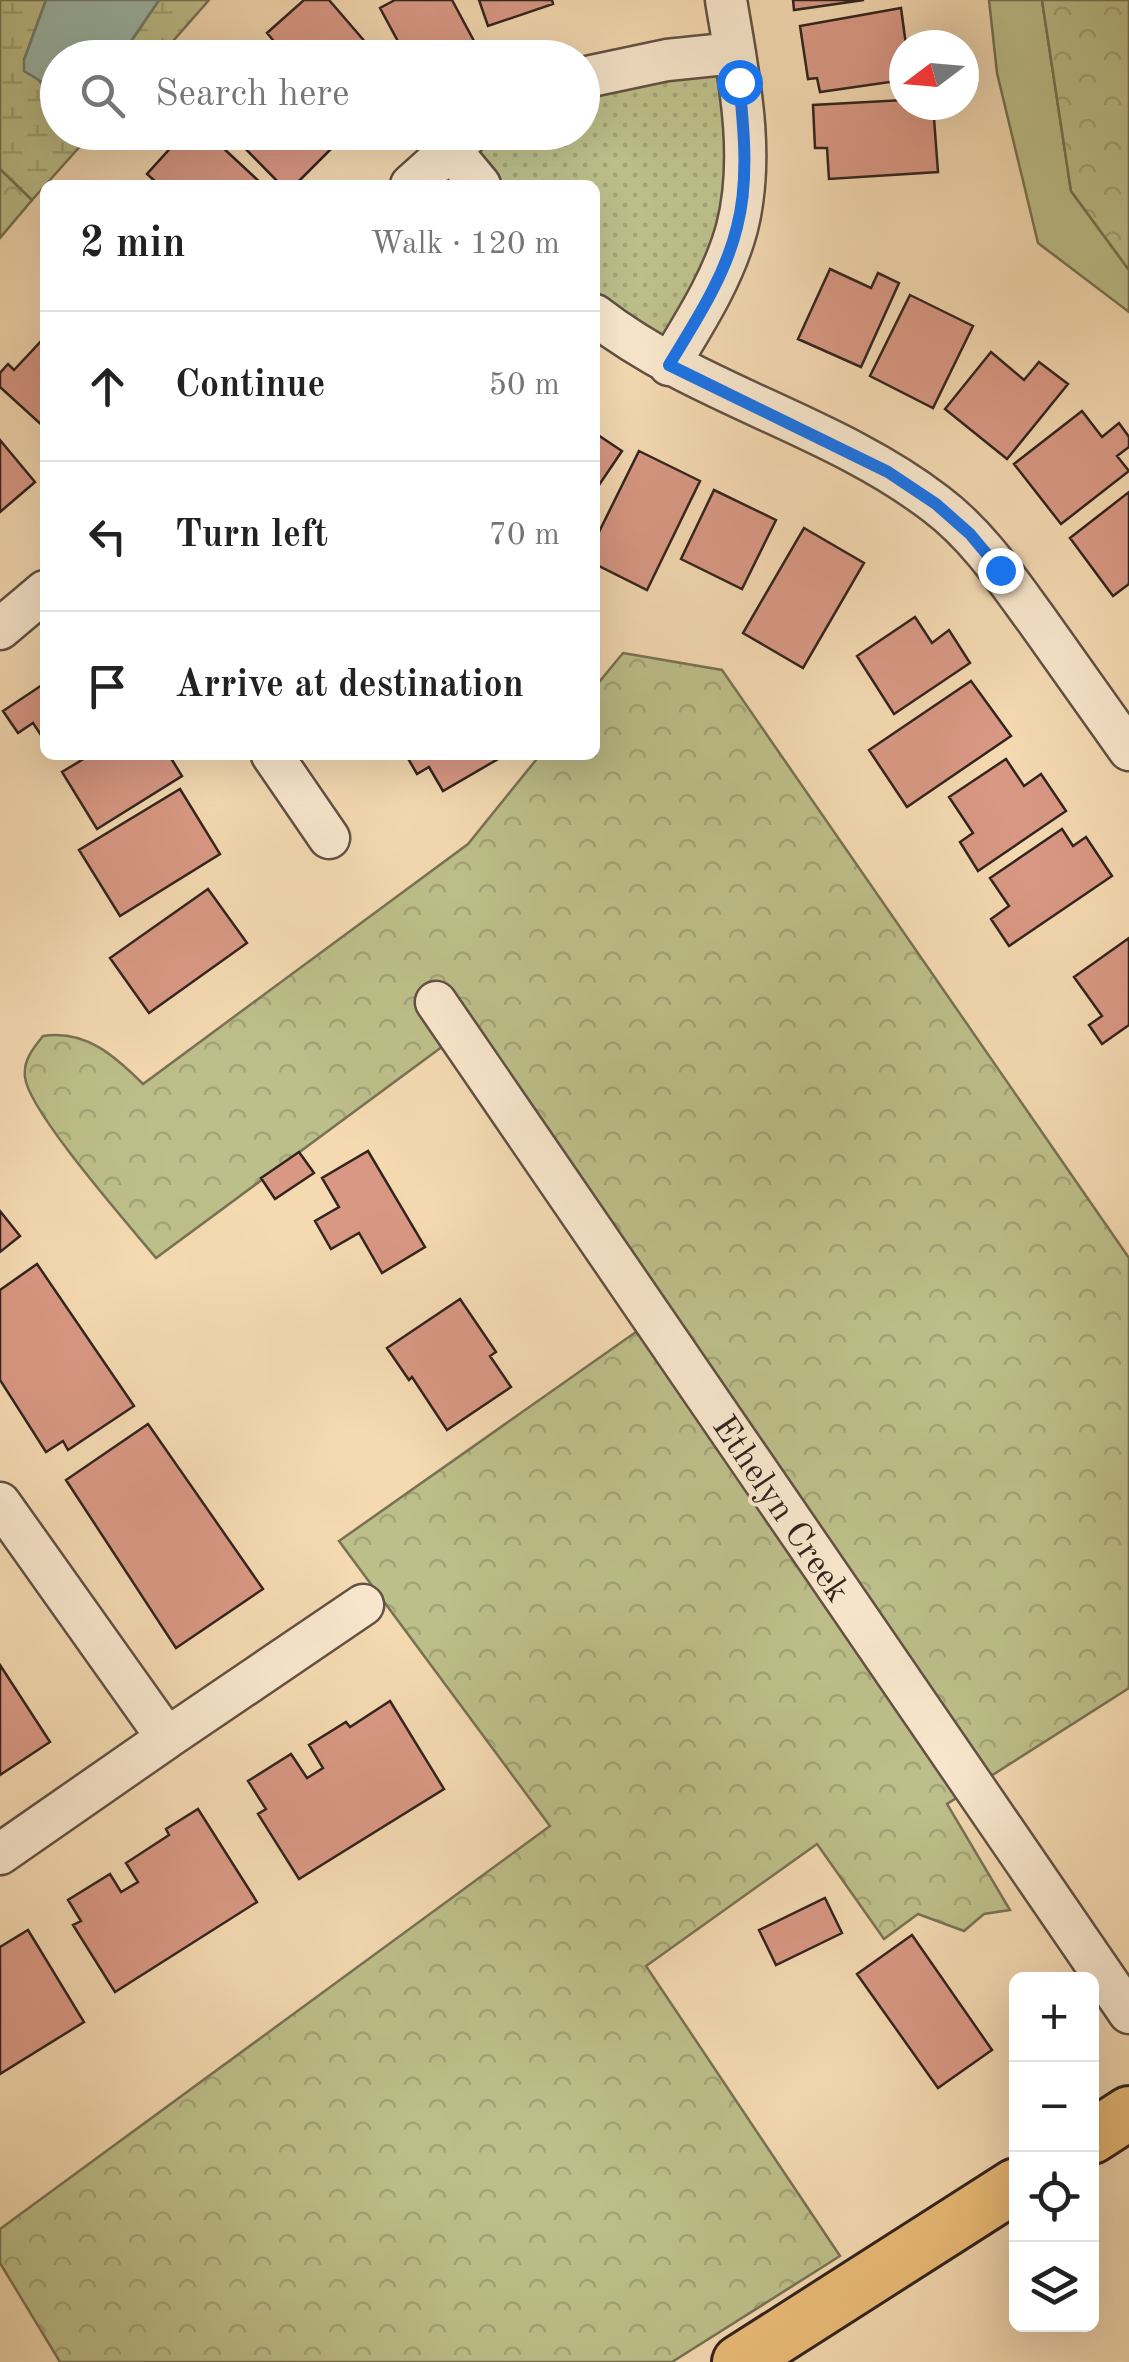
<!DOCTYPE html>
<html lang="en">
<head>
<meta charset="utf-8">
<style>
  :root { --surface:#fff; --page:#f6f6f6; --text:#222; --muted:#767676; --line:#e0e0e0 }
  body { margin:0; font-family:"Old Standard TT",serif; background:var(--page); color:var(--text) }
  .controls { position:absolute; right:30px; bottom:30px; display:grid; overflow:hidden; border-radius:15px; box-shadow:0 10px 40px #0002 }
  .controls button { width:90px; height:90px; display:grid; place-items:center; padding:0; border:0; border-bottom:2px solid var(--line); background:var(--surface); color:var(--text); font:50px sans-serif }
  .compass { position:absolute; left:889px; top:30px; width:90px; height:90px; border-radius:50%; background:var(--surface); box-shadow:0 10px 40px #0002; rotate:254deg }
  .stop { position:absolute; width:30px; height:30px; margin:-22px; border:8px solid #1a73e8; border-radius:50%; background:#fff }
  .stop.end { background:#1a73e8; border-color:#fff; box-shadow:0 2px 10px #0008 }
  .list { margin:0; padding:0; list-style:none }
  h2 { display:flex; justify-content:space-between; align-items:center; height:130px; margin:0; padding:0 40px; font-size:42px }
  h2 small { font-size:32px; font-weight:400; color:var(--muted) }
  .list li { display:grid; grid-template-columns:65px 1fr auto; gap:30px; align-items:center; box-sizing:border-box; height:150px; padding:0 40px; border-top:2px solid var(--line) }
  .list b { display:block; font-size:38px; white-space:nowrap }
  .list em { font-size:32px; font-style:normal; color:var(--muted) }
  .icon { flex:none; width:55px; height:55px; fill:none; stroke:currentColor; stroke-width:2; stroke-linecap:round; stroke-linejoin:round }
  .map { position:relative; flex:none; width:1129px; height:2362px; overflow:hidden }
  .search { position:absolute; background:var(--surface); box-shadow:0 10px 40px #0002; left:40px; top:40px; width:560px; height:110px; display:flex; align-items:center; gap:25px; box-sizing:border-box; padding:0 35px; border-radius:55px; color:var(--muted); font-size:38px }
  .panel { position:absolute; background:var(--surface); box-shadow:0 10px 40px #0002; left:40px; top:180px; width:560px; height:580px; border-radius:15px }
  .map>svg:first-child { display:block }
</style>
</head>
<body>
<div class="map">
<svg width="1129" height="2362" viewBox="0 0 1129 2362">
  <defs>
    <pattern id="forest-crowns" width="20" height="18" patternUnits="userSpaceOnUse" patternTransform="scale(2.5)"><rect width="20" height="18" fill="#bdbf8a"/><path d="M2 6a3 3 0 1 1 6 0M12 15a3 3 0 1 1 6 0" fill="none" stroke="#a3a477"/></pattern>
    <pattern id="wetland-marsh" width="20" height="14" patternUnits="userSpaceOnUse" patternTransform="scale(2.5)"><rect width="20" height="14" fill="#bdbf8a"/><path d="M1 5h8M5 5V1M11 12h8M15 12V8" fill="none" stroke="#a3a477"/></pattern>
    <pattern id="park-dots" width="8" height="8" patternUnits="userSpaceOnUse" patternTransform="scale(2.5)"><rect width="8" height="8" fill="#bdbf8a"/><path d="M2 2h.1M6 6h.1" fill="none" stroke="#a3a477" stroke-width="1.8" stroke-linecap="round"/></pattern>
  </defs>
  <rect width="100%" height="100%" fill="#f4d9b1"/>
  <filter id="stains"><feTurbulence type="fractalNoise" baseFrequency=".002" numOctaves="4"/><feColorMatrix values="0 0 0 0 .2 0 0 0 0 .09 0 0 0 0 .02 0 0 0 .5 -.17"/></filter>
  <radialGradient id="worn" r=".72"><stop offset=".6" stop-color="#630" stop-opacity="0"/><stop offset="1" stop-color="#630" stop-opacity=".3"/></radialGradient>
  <path fill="#bdbf8a" stroke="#787254" stroke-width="2.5" d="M989,0H1042L1071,191L1129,270V312L1038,243L997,73Z"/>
  <path fill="url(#forest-crowns)" stroke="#787254" stroke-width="2.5" d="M1042,0H1129V270L1071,191Z
    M0,169L32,200L0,238Z
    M623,653L722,670L1129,1258V1688L947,1804L1010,1910L984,1914L964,1931L918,1914L884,1939L817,1844L646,1966L840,2256L672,2362H60L0,2263V2229L550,1826L339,1541L653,1320L458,1035L156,1258C129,1225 28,1111 25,1077C23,1060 34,1047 43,1036C85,1029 115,1056 143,1084L468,844L540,755H595V687Z"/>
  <path fill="url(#wetland-marsh)" stroke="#787254" stroke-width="2.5" d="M0,0H46L24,60L41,83L57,91L58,132L92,133L32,200L0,169Z
    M159,0H209L159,57L120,58Z"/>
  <path fill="url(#park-dots)" stroke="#787254" stroke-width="2.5" d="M735,53L744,159L669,365L595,315V185H480L470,133L582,132L583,78Z"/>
  <path fill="#9cbaab" stroke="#727e73" stroke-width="2.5" d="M46,0H159L120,57L58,58L57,91L24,71V60Z"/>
  <path fill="#d99884" stroke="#32241f" stroke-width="2.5" d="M304,0H329L379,58H288L267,33Z
    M395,0H452L474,41L444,58H407L380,8Z
    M479,0H552L553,4L488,26Z
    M793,0H864L794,10Z
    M901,8L906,45L904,80L820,92L817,78L808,79L800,26Z
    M904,100V105H933L938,172L829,179L827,148H815L813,105Z
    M185,132H206L263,185H159L147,174Z
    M229,132H326L337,143L295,185H281Z
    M830,269L871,288L878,273L899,283L861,367L798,339Z
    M910,295L973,326L933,408L870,376Z
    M45,337V428L0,387V373L8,364L14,370Z
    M991,352L1024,380L1039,362L1068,384L1007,459L945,409Z
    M1082,411L1102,437L1119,423L1129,437V447L1117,456L1129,471L1061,524L1014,464Z
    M595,433L622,451L595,491Z
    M0,440L35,482L0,512Z
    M639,451L700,481L647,590L595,564V540Z
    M714,490L776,520L742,589L681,559Z
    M1129,492V584L1113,596L1070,538Z
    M804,528L864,563L803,668L743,633Z
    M915,617L932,643L949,630L970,663L894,714L857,656Z
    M971,681L1011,736L907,807L869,750Z
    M45,683V741L33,723L18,733L3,711Z
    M90,755H169L182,776L97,829L62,772Z
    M406,755H505L443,791L429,767L417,774Z
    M1006,759L1024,786L1041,774L1066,811L978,871L960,842L973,833L949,797Z
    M180,789L220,854L120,916L79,850Z
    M1062,829L1073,846L1086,837L1112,876L1009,946L991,919L1009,906L990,878Z
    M208,889L247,943L149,1013L110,958Z
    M1129,938V1025L1102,1044L1089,1025L1102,1016L1074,977Z
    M368,1151L425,1247L382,1273L359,1233L331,1249L315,1221L339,1207L322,1178Z
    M299,1152L314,1173L275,1199L261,1178Z
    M0,1211L20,1236L0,1252Z
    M37,1264L134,1406L68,1450L63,1441L46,1452L0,1380V1290Z
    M460,1299L496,1352L490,1356L511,1387L447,1430L412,1377L409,1380L387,1348Z
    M148,1424L263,1589L176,1648L66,1480Z
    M0,1665L50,1742L0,1775Z
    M390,1701L444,1789L299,1879L258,1814L266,1809L248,1781L291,1754L307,1778L323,1768L309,1745L346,1722L350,1727Z
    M198,1809L257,1902L115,1992L73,1925L81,1921L68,1900L110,1874L121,1892L138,1882L126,1863L169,1835L166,1829Z
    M825,1898L842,1933L776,1965L759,1930Z
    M28,1930L84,2022L0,2074V1947Z
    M912,1935L992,2050L938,2088L857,1974Z"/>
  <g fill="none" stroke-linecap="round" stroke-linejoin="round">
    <defs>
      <path id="minor" d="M582,78L667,60L735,53
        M450,149L480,185
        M411,185L470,132
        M595,315C698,395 832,424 936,504C977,535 1006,578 1036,619C1067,662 1098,706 1129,750
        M669,365C695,322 724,277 737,228C756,154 738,73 726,0
        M0,629L45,591
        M272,755L329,838
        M436,1002L1129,2013
        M0,1503L167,1738L0,1854
        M167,1738L363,1605"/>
      <path id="major" d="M1092,2137L1129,2113
        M739,2362L1016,2185"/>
    </defs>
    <use href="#minor" stroke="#625144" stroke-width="45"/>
    <use href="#major" stroke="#32241f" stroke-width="58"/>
    <use href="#minor" stroke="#f8e6cc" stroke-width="40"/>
    <use href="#major" stroke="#eabc78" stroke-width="52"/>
  </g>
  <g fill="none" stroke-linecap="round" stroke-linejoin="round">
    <path stroke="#1a73e8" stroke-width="12" d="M739,82C744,129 749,181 737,227C725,277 695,322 669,365L888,472L936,504L970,534L1000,570"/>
  </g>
  <g text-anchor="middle" stroke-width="8" stroke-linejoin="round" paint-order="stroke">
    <g font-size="35" fill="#32241f" stroke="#f8e6cc">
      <text transform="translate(782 1508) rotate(56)" y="12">Ethelyn Creek</text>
    </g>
  </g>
  <rect width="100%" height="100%" filter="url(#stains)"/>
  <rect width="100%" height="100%" fill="url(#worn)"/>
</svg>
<div class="controls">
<button>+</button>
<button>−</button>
<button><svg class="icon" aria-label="locate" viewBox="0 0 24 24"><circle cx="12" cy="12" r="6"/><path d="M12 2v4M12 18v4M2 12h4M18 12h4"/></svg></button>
<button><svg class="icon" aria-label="layers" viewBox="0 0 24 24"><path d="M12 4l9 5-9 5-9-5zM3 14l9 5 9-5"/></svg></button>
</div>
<svg class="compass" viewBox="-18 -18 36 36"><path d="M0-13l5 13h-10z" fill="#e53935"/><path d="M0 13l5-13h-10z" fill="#767676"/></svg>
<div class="stop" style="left:739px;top:82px"></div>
<div class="stop end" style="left:1000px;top:570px"></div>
<div class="search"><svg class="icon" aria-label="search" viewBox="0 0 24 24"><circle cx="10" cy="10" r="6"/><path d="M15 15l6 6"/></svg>Search here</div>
<section class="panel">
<h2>2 min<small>Walk · 120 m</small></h2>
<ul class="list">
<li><svg class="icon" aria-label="ahead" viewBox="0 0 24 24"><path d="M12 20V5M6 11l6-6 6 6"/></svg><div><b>Continue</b></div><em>50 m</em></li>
<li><svg class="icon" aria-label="left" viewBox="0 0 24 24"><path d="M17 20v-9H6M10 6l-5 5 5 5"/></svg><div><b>Turn left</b></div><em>70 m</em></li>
<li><svg class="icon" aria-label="arrive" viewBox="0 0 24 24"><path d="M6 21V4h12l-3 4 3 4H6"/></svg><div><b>Arrive at destination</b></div></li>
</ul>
</section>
</div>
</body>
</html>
